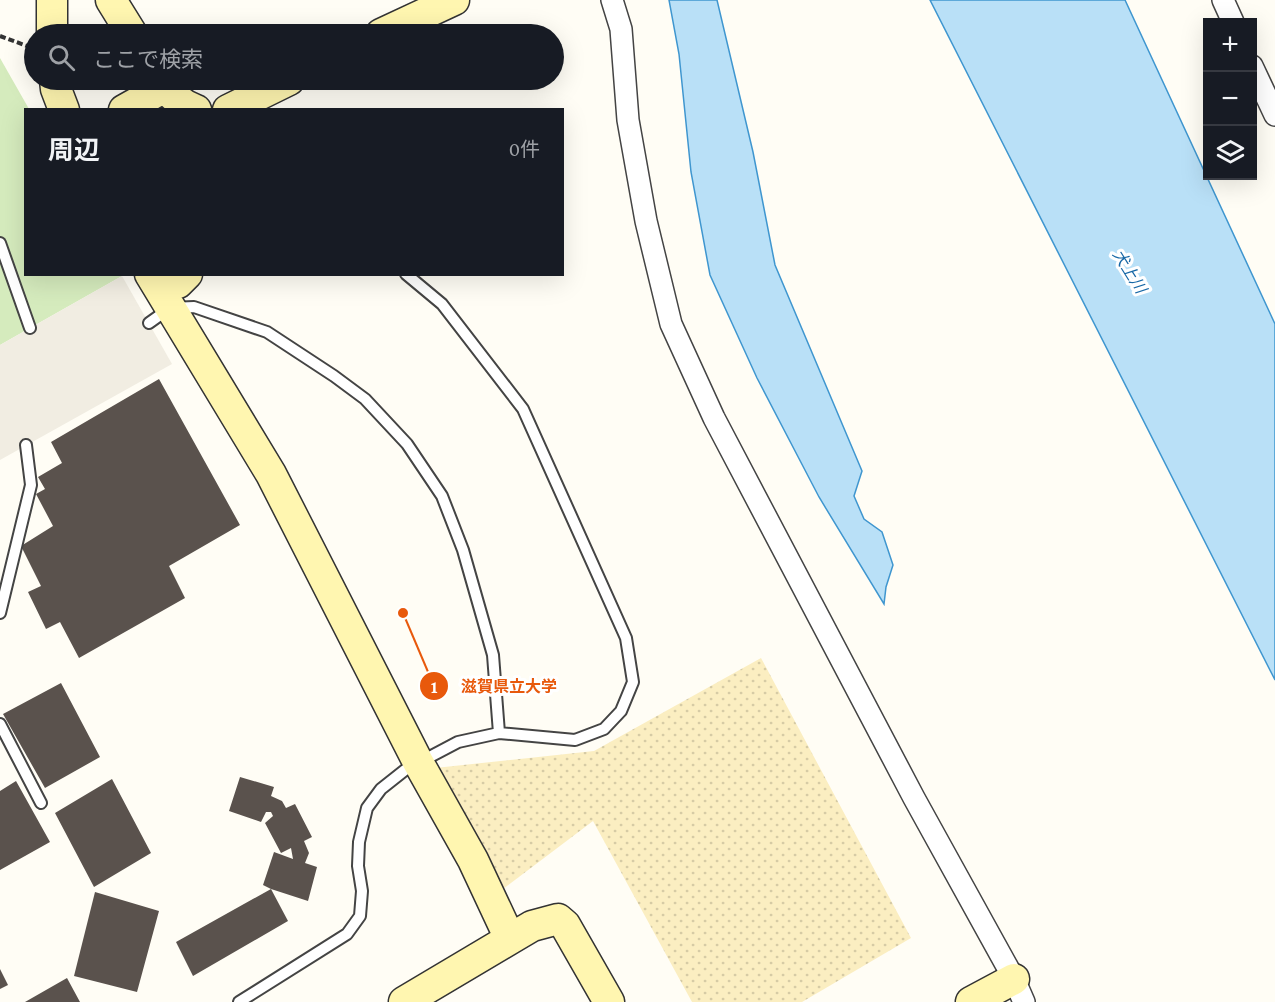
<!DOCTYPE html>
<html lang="ja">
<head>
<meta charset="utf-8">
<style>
  :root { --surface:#171b24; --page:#242831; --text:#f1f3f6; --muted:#9ea1a6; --line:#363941 }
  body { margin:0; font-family:"Crimson Pro","Noto Sans JP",serif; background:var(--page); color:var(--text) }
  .controls { position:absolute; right:18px; top:18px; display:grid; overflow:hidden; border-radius:0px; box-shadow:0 6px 24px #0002 }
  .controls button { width:54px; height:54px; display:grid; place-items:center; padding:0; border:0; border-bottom:2px solid var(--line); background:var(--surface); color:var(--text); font:30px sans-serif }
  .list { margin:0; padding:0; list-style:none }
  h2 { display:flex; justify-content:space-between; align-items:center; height:78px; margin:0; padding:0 24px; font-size:26px }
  h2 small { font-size:20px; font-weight:400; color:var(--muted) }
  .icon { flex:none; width:33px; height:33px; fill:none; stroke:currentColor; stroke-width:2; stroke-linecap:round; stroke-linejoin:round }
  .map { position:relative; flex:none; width:1275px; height:1002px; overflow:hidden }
  .search { position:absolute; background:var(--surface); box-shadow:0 6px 24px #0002; left:24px; top:24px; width:540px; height:66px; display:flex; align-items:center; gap:15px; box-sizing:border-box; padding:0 21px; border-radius:33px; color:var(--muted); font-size:22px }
  .panel { position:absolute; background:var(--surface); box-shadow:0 6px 24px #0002; left:24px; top:108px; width:540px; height:168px; border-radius:0px }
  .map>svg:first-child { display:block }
</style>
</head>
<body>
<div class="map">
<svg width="1275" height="1002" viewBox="0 0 1275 1002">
  <defs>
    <pattern id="sand-dots" width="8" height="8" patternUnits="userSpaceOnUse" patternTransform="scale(1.5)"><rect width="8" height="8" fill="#fbeec1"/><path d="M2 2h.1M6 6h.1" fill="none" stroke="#d6cba5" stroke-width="1.8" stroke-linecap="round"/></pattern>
  </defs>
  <rect width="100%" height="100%" fill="#fffdf5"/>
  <path fill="#d5ebbd" d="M0,58L29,109L26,110V274L122,276L0,345Z"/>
  <path fill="url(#sand-dots)" d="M761,658L911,938L802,1002H692L593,821L491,898L435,768L594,751Z"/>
  <path fill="#f1ede2" d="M122,276L172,364L0,460V345Z"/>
  <path fill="#b9e0f7" stroke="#3f96cf" stroke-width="1.5" d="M669,0H717L753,152L775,265L862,471L854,496L864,519L882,532L893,565L886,587L884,604L819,497L757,378L710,275L691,172L679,54Z
    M930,0H1125L1275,324V680Z"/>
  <path fill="#5a524d" d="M159,379L240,525L169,566L185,598L79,658L60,622L46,629L28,592L41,586L21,546L53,526L36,494L45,489L38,477L62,463L51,442Z
    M61,683L100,757L45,788L3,714Z
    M240,777L274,787L271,796L282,801L286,808L295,804L312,837L304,841L309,853L305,863L317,867L308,901L271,889L288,921L193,976L176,942L271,889L263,885L274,852L293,859L291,848L281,853L265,823L273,816L271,812H266L261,822L229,811Z
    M112,779L151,853L94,887L55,813Z
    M16,781L50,842L0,870V791Z
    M95,892L159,911L137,992L74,976Z
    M0,969L8,985L0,989Z
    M67,978L80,1002H25Z"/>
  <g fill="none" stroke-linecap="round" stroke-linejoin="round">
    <defs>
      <path id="lane" d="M0,243L30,328
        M149,323L170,308L194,307L267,332L334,376L365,399L407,444L442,496L463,550L493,655L499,733
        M0,613L31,485L26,445
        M0,724L41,803
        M239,1002L347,934L360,916L362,891L358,866L359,842L367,808L381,789L405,770L458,742L499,733L575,740L604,729L621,711L633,682L626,638L523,409L442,304L406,274"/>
      <path id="street" d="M612,0L621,29L628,120L646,221L671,324L714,418L914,798L1014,979L1024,1002
        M1223,0L1233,22
        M1252,66L1275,115"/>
      <path id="secondary" d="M52,0V34
        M111,0L132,34
        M381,34L454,0
        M55,80L56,89L64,110
        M160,80C169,93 181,105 196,110
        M124,110L165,87
        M228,110L289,80
        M150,274L271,474L418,762L473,860L510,939L404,1002
        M154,274L166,284L178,283L187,274
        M510,939L532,926L558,919L565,925L609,1002
        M971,1002L1014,979"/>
    </defs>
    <use href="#lane" stroke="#444" stroke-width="14"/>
    <use href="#street" stroke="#444" stroke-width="24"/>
    <use href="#secondary" stroke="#333" stroke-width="33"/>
    <path stroke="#333" stroke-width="4" stroke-dasharray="6 3" stroke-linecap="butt" d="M0,36L30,47"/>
    <use href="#lane" stroke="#fff" stroke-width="10"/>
    <use href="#street" stroke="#fff" stroke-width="21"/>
    <use href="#secondary" stroke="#fff6b0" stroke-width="30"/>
  </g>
  <g text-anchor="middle" stroke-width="6" stroke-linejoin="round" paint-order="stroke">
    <g font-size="16" font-style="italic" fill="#1768a6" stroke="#fff">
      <text transform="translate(1130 271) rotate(58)" y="6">犬上川</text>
    </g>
  </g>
  <path fill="none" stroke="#e8590c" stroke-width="2" d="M403 613L434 686"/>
  <g fill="#e8590c" stroke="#fff" stroke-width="2">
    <circle cx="403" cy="613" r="6"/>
    <circle cx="434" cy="686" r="15"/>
  </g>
  <g font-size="18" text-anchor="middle" font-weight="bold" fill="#fff">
    <text x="434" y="693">1</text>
  </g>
  <g font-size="16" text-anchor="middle" font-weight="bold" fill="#e8590c" stroke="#fff" stroke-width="6" stroke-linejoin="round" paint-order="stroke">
    <text x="509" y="692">滋賀県立大学</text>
  </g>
</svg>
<div class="controls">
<button>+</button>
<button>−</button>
<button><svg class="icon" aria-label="layers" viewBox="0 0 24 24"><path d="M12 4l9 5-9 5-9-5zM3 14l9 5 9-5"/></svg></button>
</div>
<div class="search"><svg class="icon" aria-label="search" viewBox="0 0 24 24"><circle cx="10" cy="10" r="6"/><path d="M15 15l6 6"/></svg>ここで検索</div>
<section class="panel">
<h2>周辺<small>0件</small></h2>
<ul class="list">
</ul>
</section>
</div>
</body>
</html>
